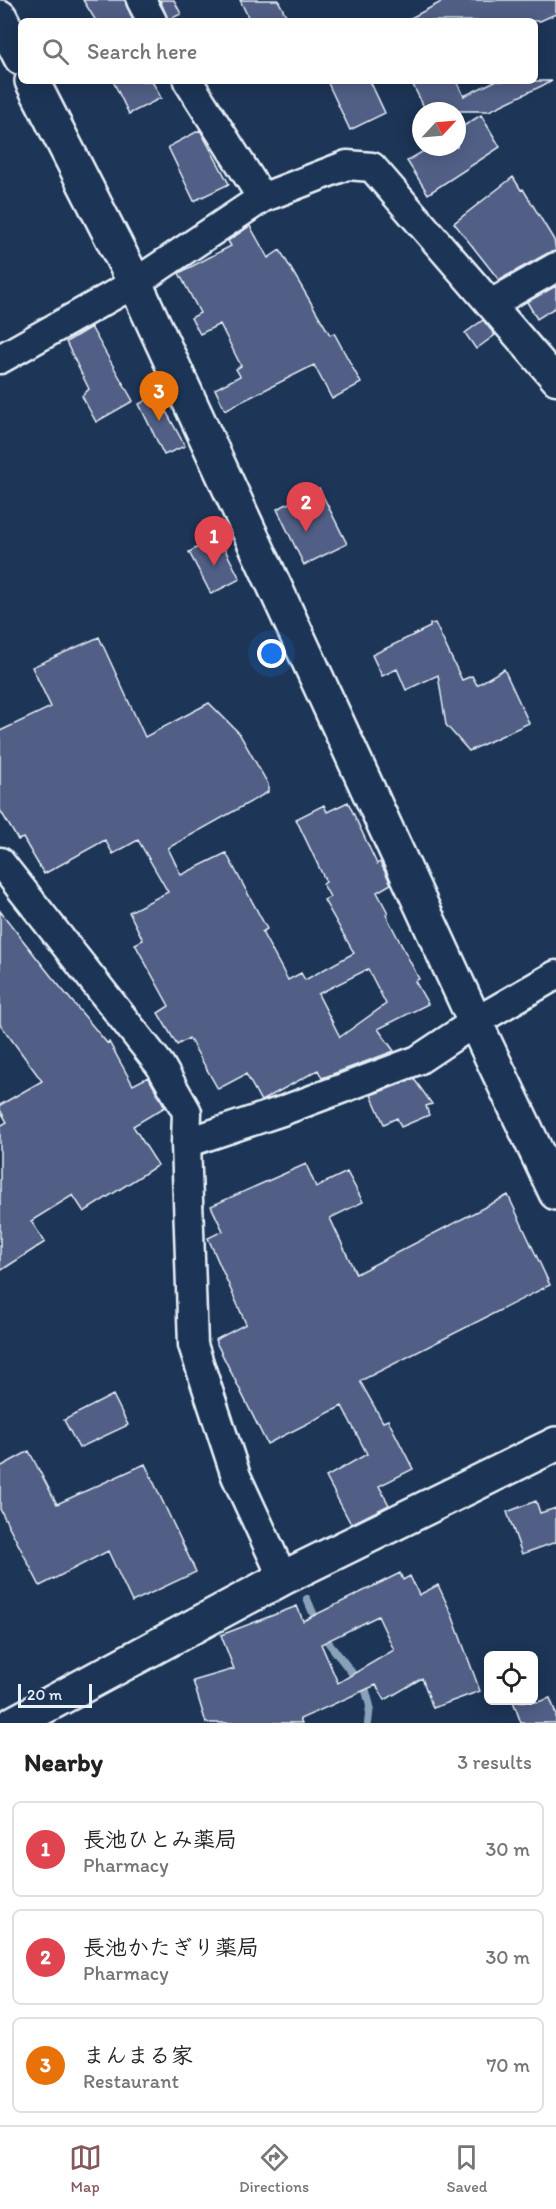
<!DOCTYPE html>
<html lang="en">
<head>
<meta charset="utf-8">
<style>
  :root { --surface:#fff; --page:#f2f2f2; --text:#222; --muted:#767676; --line:#e0e0e0; --accent:#85585c }
  body { margin:0; font-family:Itim,"Klee One",sans-serif; background:var(--page); color:var(--text) }
  .controls { position:absolute; right:18px; bottom:18px; display:grid; overflow:hidden; border-radius:9px; box-shadow:0 3px 15px #0003 }
  .controls button { width:54px; height:54px; display:grid; place-items:center; padding:0; border:0; border-bottom:2px solid var(--line); background:var(--surface); color:var(--text); font:30px sans-serif }
  .compass { position:absolute; left:412px; top:102px; width:54px; height:54px; border-radius:50%; background:var(--surface); box-shadow:0 3px 15px #0003; rotate:64deg }
  .scale { position:absolute; left:18px; bottom:15px; width:74px; box-sizing:border-box; padding-left:6px; border:3px solid #e8f1f8; border-top:0; font-size:16px; line-height:21px; white-space:nowrap; color:#e8f1f8; -webkit-text-stroke:4px #1d3557; paint-order:stroke }
  .you { position:absolute; left:272px; top:654px; width:21px; height:21px; margin:-15px; border:4px solid #fff; border-radius:50%; background:#1a73e8; box-shadow:0 0 0 9px #1a73e833 }
  .badge { display:grid; place-items:center; width:39px; height:39px; border-radius:50%; background:var(--accent); color:#fff; font-size:20px; font-weight:700 }
  .pin { position:absolute; translate:-50% -50px; filter:drop-shadow(0 2px 3px #0008) }
  .pin::after { content:''; position:absolute; top:32px; width:21px; height:18px; background:inherit; clip-path:polygon(0 0,100% 0,50% 100%) }
  .list { margin:0; padding:0; list-style:none }
  h2 { display:flex; justify-content:space-between; align-items:center; height:78px; margin:0; padding:0 24px; font-size:26px }
  h2 small { font-size:20px; font-weight:400; color:var(--muted) }
  .list li { display:grid; grid-template-columns:39px 1fr auto; gap:18px; align-items:center; box-sizing:border-box; height:96px; margin:0 12px 12px; padding:0 12px; border:2px solid var(--line); border-radius:9px }
  .list b { display:block; font-size:22px; white-space:nowrap }
  .list p { margin:0; font-size:20px; white-space:nowrap; color:var(--muted) }
  .list em { font-size:20px; font-style:normal; color:var(--muted) }
  .icon { flex:none; width:33px; height:33px; fill:none; stroke:currentColor; stroke-width:2; stroke-linecap:round; stroke-linejoin:round }
  .map { position:relative; flex:none; width:556px; height:1723px; overflow:hidden }
  .search { position:absolute; background:var(--surface); box-shadow:0 3px 15px #0003; left:18px; right:18px; top:18px; height:66px; display:flex; align-items:center; gap:15px; box-sizing:border-box; padding:0 21px; border-radius:9px; color:var(--muted); font-size:22px }
  .sheet { height:402px; background:var(--surface) }
  nav { display:flex; justify-content:space-around; align-items:center; box-sizing:border-box; height:84px; border-top:2px solid var(--line); background:var(--surface); font-size:16px; color:var(--muted) }
  nav a { display:grid; justify-items:center; gap:3px }
  nav .on { color:var(--accent) }
  .map>svg:first-child { display:block }
</style>
</head>
<body>
<div class="map">
<svg width="556" height="1723" viewBox="0 0 556 1723">
  <rect width="100%" height="100%" fill="#1d3557"/>
  <filter id="ink" filterUnits="userSpaceOnUse"><feTurbulence type="fractalNoise" baseFrequency=".0167" numOctaves="2"/><feDisplacementMap in="SourceGraphic" scale="12" xChannelSelector="R" yChannelSelector="G"/><feConvolveMatrix kernelMatrix="1 2 1 2 8 2 1 2 1" color-interpolation-filters="sRGB"/></filter>
  <g filter="url(#ink)">
    <g fill="none" stroke-linecap="round" stroke-linejoin="round">
      <path stroke="#89a1b9" stroke-width="8" d="M307,1599L322,1634L366,1691L370,1706L368,1723"/>
    </g>
    <path fill="#515f86" stroke="#e8f1f8" stroke-width="1.5" fill-rule="evenodd" d="M83,0H125L133,21H96Z
      M160,0H174L181,14L168,20Z
      M240,0H278L289,21H250Z
      M445,0H556V14L540,21H405Z
      M113,81H152L161,98L129,114Z
      M327,81H370L385,113L350,130Z
      M411,81H456L464,96L495,81H552L489,111H426Z
      M481,115L500,147L428,194L407,161L430,147H457V130Z
      M200,130L229,184L194,201L168,147Z
      M513,177L521,190L523,189L554,240L556,251L548,253L499,280L454,223Z
      M250,226L268,258L280,250L330,335L334,333L361,383L332,399L314,365L225,410L215,389L240,376L236,369L241,366L220,324L200,334L191,318L200,313L179,273L231,246L228,241Z
      M556,286V307L537,319L527,302Z
      M483,320L495,335L476,349L465,333Z
      M91,327L133,401L96,422L82,396L89,389L66,342Z
      M157,395L185,446L164,455L139,404Z
      M319,488L347,544L304,565L277,509Z
      M218,536L240,579L211,594L189,552Z
      M435,623L462,680L472,676L477,685L504,669L529,723L469,751L446,725L438,675L406,690L397,669L382,676L372,655L430,627V624Z
      M99,637L145,737L209,703L239,733L268,784V792L168,848L181,875L226,853L267,929L262,932L288,980L301,973L305,980L354,953L324,900L330,897L323,884L326,882L296,819L324,805L327,812L348,802L377,864L380,862L391,884L377,892L388,913L386,915L419,979L415,981L428,1004L378,1029L394,1051L322,1078L318,1070L261,1101L246,1074L218,1089L189,1038L177,1045L158,1013L169,1006L135,944L143,940L129,912L168,892L138,840L113,854L105,840L44,874L23,838L18,840L0,810V731L51,707L32,667ZM368,969L386,1004L340,1037L318,994Z
      M0,911L51,976L107,1043L109,1042L133,1085L148,1077L165,1107L133,1126L158,1165L84,1212L73,1195L31,1221L45,1242L0,1271V1126L7,1122L0,1110V1105L42,1081L0,1024Z
      M414,1079L432,1104L426,1106L429,1115L401,1127L397,1118L384,1124L371,1095Z
      M306,1164L316,1187L347,1172L363,1202L330,1218L356,1274L508,1195L550,1285L360,1381L383,1422L388,1420L413,1469L379,1486L389,1505L351,1524L326,1477L367,1454L342,1406L267,1444L215,1340L246,1324L208,1238L223,1231L211,1206Z
      M113,1395L128,1425L79,1448L64,1420Z
      M29,1451L57,1504L145,1464L196,1572L132,1602L108,1551L40,1586L0,1509V1467Z
      M536,1501L540,1513L556,1508V1542L522,1554L507,1512Z
      M400,1573L403,1580L410,1576L419,1595L438,1585L452,1615L480,1691L433,1708L422,1678L385,1700L376,1685L300,1719L302,1723H206L193,1681L234,1669L221,1635L297,1606L303,1621ZM378,1616L394,1650L338,1683L321,1644Z
      M550,1698L556,1714V1723H521L513,1701L538,1702Z"/>
    <g fill="none" stroke-linecap="round" stroke-linejoin="round">
      <defs>
        <path id="minor" d="M141,0L152,21
          M188,81L262,198
          M491,304L556,267
          M0,359L135,283L262,198L347,165L372,167L556,380
          M0,862L160,1065L187,1112L186,1143L193,1345L236,1476L283,1578
          M186,1143L282,1111L418,1060L475,1022L556,975"/>
        <path id="tertiary" d="M0,17L21,58
          M32,81L135,283L475,1022L556,1193
          M14,1723L283,1578L556,1444"/>
      </defs>
      <use href="#minor" stroke="#e8f1f8" stroke-width="33"/>
      <use href="#tertiary" stroke="#e8f1f8" stroke-width="38"/>
      <use href="#minor" stroke="#1d3557" stroke-width="28"/>
      <use href="#tertiary" stroke="#1d3557" stroke-width="33"/>
    </g>
  </g>
</svg>
<div class="controls">
<button><svg class="icon" aria-label="locate" viewBox="0 0 24 24"><circle cx="12" cy="12" r="6"/><path d="M12 2v4M12 18v4M2 12h4M18 12h4"/></svg></button>
</div>
<svg class="compass" viewBox="-18 -18 36 36"><path d="M0-13l5 13h-10z" fill="#e53935"/><path d="M0 13l5-13h-10z" fill="#767676"/></svg>
<div class="scale">20 m</div>
<div class="you"></div>
<div class="pin badge" style="left:214px;top:566px;background:#e0444e">1</div>
<div class="pin badge" style="left:306px;top:532px;background:#e0444e">2</div>
<div class="pin badge" style="left:159px;top:421px;background:#e8710a">3</div>
<div class="search"><svg class="icon" aria-label="search" viewBox="0 0 24 24"><circle cx="10" cy="10" r="6"/><path d="M15 15l6 6"/></svg>Search here</div>
</div>
<section class="sheet">
<h2>Nearby<small>3 results</small></h2>
<ul class="list">
<li><span class="badge" style="background:#e0444e">1</span><div><b>長池ひとみ薬局</b><p>Pharmacy</p></div><em>30 m</em></li>
<li><span class="badge" style="background:#e0444e">2</span><div><b>長池かたぎり薬局</b><p>Pharmacy</p></div><em>30 m</em></li>
<li><span class="badge" style="background:#e8710a">3</span><div><b>まんまる家</b><p>Restaurant</p></div><em>70 m</em></li>
</ul>
</section>
<nav>
<a class="on"><svg class="icon" aria-label="map" viewBox="0 0 24 24"><path d="M3 6l6-2 6 2 6-2v14l-6 2-6-2-6 2zM9 4v14M15 6v14"/></svg>Map</a>
<a><svg class="icon" aria-label="directions" viewBox="0 0 24 24"><path d="M12 3l9 9-9 9-9-9zM9 14v-3h6M13 9l2 2-2 2"/></svg>Directions</a>
<a><svg class="icon" aria-label="saved" viewBox="0 0 24 24"><path d="M7 4h10v16l-5-4-5 4z"/></svg>Saved</a>
</nav>
</body>
</html>
